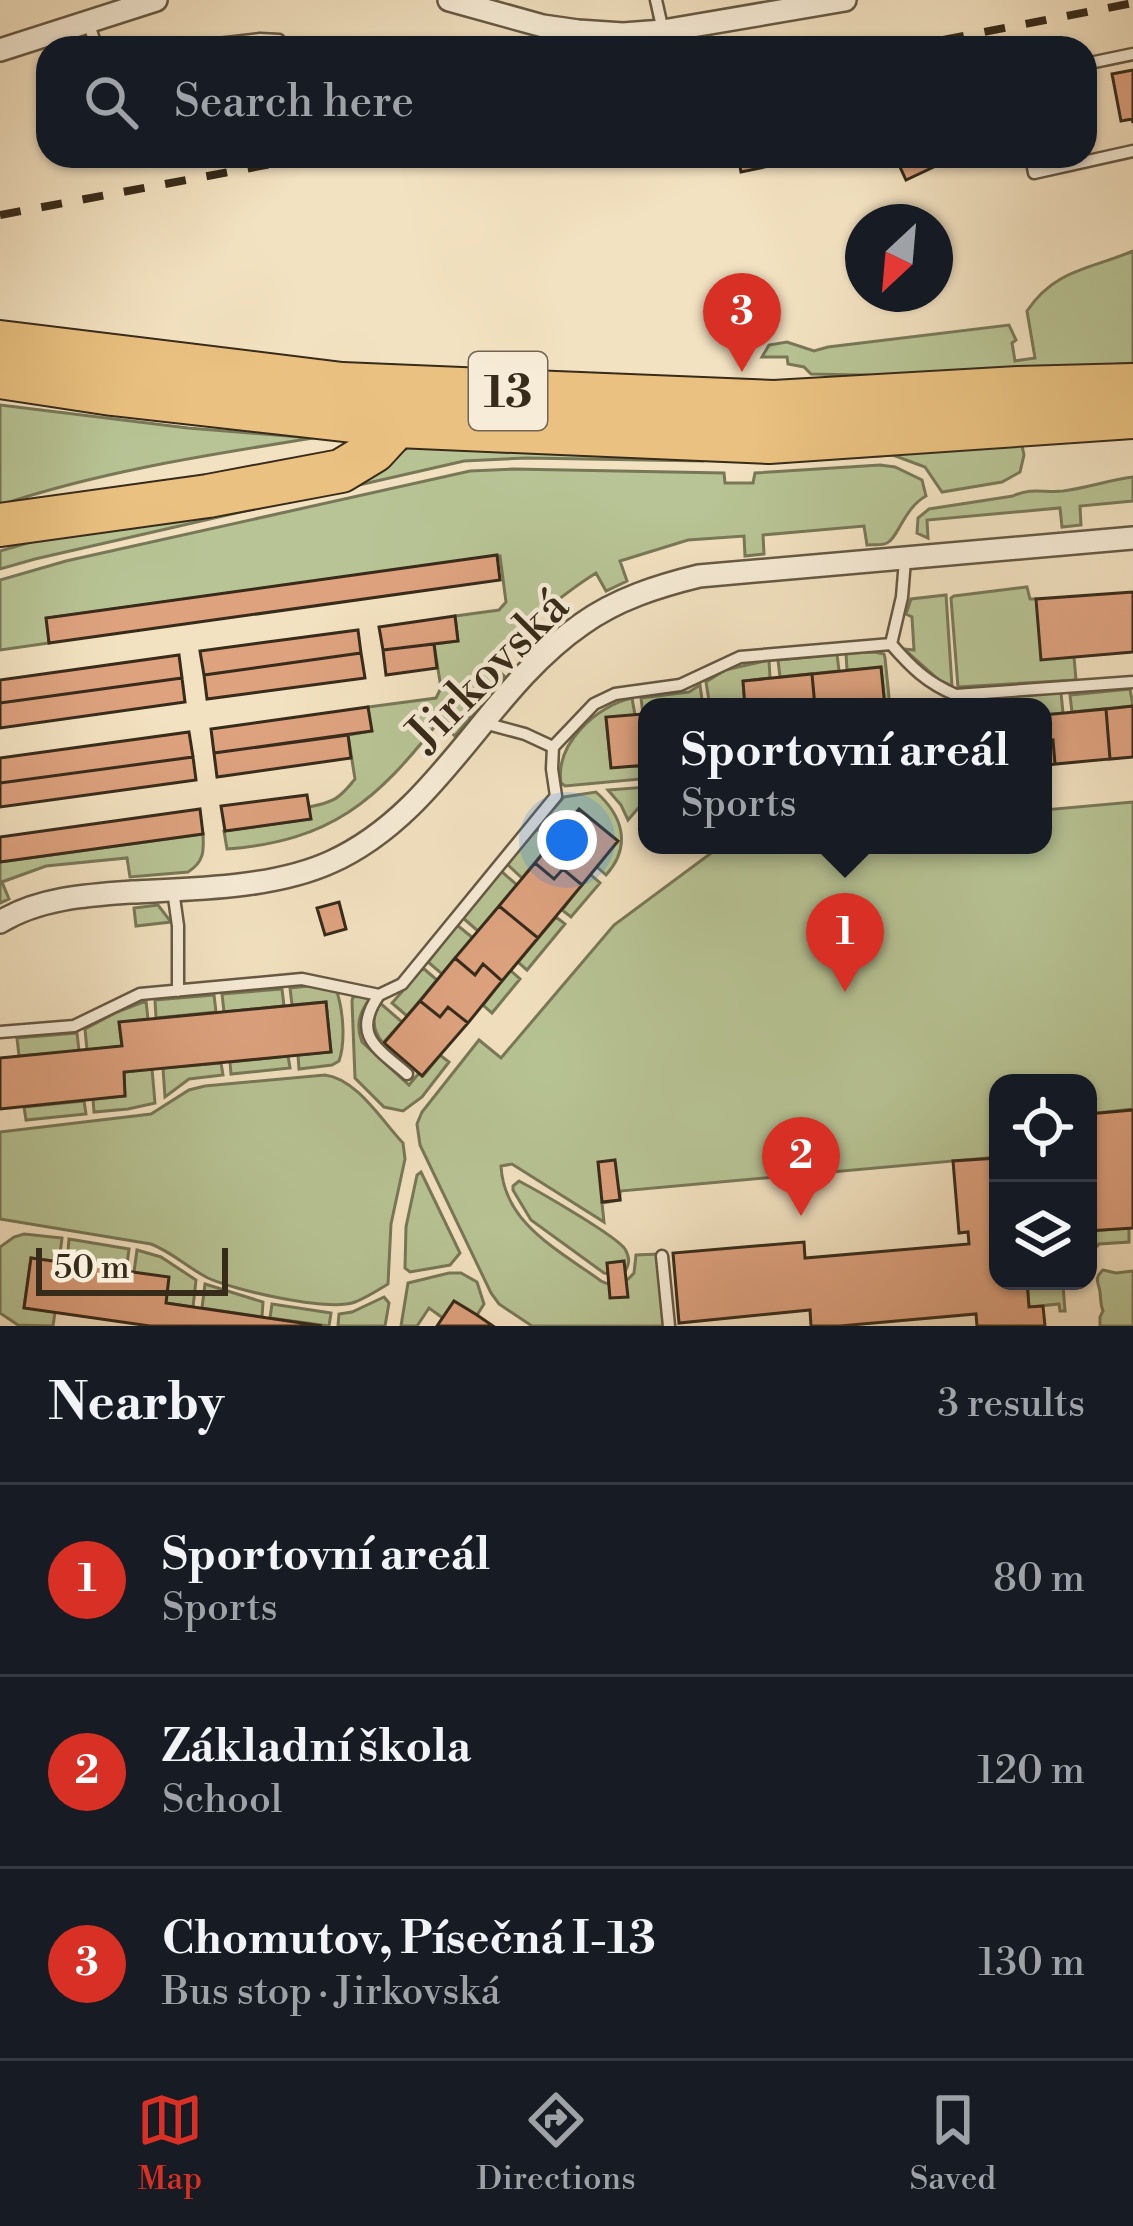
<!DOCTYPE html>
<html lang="en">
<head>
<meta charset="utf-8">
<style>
  :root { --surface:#171b24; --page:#20242c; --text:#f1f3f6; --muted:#9ea1a6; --line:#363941; --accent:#d93025 }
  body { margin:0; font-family:"Libre Bodoni",serif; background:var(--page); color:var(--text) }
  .controls { position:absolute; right:36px; bottom:36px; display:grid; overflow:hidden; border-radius:24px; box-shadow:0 3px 9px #0004 }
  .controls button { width:108px; height:108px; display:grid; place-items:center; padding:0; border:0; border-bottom:3px solid var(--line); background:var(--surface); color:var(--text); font:60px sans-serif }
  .compass { position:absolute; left:845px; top:204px; width:108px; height:108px; border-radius:50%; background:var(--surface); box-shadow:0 3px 9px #0004; rotate:206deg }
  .scale { position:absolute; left:36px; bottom:30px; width:192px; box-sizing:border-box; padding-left:12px; border:6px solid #372b1a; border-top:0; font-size:33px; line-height:42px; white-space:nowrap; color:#372b1a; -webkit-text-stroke:9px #f7ecd7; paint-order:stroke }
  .you { position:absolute; left:567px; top:840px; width:42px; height:42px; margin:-30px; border:9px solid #fff; border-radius:50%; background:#1a73e8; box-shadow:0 0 0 18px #1a73e833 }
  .badge { display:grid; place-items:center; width:78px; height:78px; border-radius:50%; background:var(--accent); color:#fff; font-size:39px; font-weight:700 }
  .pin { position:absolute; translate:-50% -99px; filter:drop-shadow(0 3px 6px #0008) }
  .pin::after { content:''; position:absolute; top:63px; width:42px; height:36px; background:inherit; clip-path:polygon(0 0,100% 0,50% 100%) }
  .popup { position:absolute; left:638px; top:698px; width:414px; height:156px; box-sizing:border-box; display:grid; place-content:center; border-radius:24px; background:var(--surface); filter:drop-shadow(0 3px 9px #0005); font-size:39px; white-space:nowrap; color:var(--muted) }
  .popup b { font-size:45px; color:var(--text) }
  .popup::after { content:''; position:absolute; left:50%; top:100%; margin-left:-24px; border:24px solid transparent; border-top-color:var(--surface) }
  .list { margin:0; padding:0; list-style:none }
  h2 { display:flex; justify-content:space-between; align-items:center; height:156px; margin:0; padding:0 48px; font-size:51px }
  h2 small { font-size:39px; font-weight:400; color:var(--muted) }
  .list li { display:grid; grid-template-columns:78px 1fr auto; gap:36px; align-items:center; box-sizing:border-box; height:192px; padding:0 48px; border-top:3px solid var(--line) }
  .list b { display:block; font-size:45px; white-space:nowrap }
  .list p { margin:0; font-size:39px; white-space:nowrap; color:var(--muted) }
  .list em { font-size:39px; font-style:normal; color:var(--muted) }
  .icon { flex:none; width:66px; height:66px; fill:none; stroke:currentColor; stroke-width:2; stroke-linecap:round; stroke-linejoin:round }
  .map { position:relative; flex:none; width:1133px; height:1326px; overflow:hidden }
  .search { position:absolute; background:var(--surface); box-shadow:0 3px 9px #0004; left:36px; right:36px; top:36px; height:132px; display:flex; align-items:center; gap:30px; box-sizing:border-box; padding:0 42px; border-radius:36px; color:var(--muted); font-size:45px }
  .sheet { height:732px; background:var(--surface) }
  nav { display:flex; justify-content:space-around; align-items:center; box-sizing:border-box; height:168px; border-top:3px solid var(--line); background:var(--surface); font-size:33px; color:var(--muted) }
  nav a { display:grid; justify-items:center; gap:6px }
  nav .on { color:var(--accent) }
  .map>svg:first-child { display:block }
</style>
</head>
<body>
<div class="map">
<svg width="1133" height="1326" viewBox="0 0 1133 1326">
  <rect width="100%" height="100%" fill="#f3e2c1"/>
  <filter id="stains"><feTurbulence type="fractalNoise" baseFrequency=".00167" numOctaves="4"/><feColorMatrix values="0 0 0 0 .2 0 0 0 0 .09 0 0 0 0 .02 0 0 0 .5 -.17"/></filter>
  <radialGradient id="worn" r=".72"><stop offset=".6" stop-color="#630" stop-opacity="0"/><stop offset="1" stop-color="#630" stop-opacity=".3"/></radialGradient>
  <path fill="#b8c495" stroke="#787858" stroke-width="3" d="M1133,251V363L961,377L811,374L804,367L788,364L787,357H762L769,345L787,342L814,351L828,347L1009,325L1016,340L1012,343L1015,361L1035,358L1027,311C1055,269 1091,269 1133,251Z
    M0,405L188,428L313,438C208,455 102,471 0,505Z
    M1021,441L1024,455L1020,472L1002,482L942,492L925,467L893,455L790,461Z
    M482,443L704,461L526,458L464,461L35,559L0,569V551L38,540L351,477L412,446Z
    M880,465L895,467L922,480L926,496C904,508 898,538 887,543C881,546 874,544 867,545L864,526L763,535L764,554L745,556L744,536L688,540L620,561L627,581L606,591L596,573C556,598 522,629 489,662L504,676L455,736L439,721C377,801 331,841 227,849L224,831L310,819L309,807C334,802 339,799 355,779L348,735L371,731L368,707L436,698L441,688L434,644L458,641L455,616L499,610L506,602L500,556L47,618L49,643L0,650V580L66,561L470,471L513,469L724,473L725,483H753L755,473Z
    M1133,477V501L1080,506L1081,525L1062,527L1060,508L927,520L928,538L917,533L918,518L929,509L1013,496C1032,487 1044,493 1063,491C1086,488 1109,480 1133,477Z
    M1027,587L1030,599H1036L1074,657L1076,680L958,687L951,598L954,596Z
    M946,595L952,686L939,680L904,649L914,650L912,617L906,614L911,599Z
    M874,652L884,654L885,658L890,707H885L881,668L847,670L846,653Z
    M837,654L839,671L780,677L778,660Z
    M769,660L770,678L743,681L745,705L710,707L706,682L725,670Z
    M700,685L703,707H647V714H643L641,698L689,692Z
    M1130,689L1133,706L1072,712L1070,695Z
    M1061,693L1063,713L1043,715V707H1016L1015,695Z
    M632,698L635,715L606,718L611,767L639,766L641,779L565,786L561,783C555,744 596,706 632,698Z
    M647,787V798L628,820L621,805L608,790Z
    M596,792C623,816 632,846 606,875L597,867L579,810L556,837L541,823L564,797Z
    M1133,802V1109L1088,1114V1083H998V1157L620,1191V1200L602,1203L604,1222L512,1164L501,1166C504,1224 559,1250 601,1281C614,1288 625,1284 634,1273L636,1255L659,1254L663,1326H532L499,1304L491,1293L420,1145L417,1124L422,1112L479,1040L501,1058L614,925L722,845H1043V810Z
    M537,829L552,842L522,878L507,864Z
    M203,834C204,851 204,862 188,872L130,877L127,858L46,866L2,882L9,899L0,903V862Z
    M501,871L517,885L478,931L463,918Z
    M590,874L600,883L571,917L562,910Z
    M158,905L171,922L136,926L134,908Z
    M556,917L565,924L527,970L518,962Z
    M457,925L473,938L442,974L428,962Z
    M423,968L437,980L407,1016L392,1003Z
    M510,970L520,979L492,1013L483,1005Z
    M309,986L336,989C343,1009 346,1041 339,1061L332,1065L299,1069L298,1055L331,1052L326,1002L292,1005L290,988Z
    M282,989L284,1006L224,1012L222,994Z
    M214,995L216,1012L156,1018L155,1000Z
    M359,996L371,997C360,1012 355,1024 362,1042L409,1085L419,1073L423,1076L440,1055L449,1062L422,1097L403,1111L384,1107L355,1078L352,1001L353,997Z
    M146,1001L148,1019L119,1022L122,1046L87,1050L85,1029L117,1012Z
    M380,1003L402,1022L383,1043C373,1031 371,1017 380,1003Z
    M77,1033L79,1051L19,1056L17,1038Z
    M288,1056L290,1068L231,1074L230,1062Z
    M221,1063L223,1075L189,1079L165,1097L163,1068Z
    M152,1069L155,1103L128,1109L94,1112L93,1099L125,1096L124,1072Z
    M325,1075C357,1079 382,1121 403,1143L405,1159L391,1224L388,1284C378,1290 366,1298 355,1302C328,1312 234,1290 208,1278C188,1268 172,1252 151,1244L0,1219V1132L151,1114L189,1090L205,1086Z
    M84,1101L86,1114L26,1120L24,1107Z
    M421,1172L460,1253L450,1265L410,1272L405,1268L406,1227L417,1175Z
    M519,1181C538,1191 615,1235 625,1249C631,1259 629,1266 623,1275L604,1273L531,1220L513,1190V1186Z
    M1129,1228V1242L1099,1244L1088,1256V1231Z
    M24,1234L62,1238L59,1262L31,1258L24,1307L55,1312L53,1326L18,1325L0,1313V1247L14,1237Z
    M69,1239L129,1249L126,1272L67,1263Z
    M137,1250L161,1257L196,1280L193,1307L166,1303L134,1272Z
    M1103,1270L1116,1273L1133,1271V1326H1100V1317L1103,1311C1100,1304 1101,1300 1100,1292C1099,1283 1093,1279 1103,1270Z
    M449,1273H461L477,1282L484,1304L477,1315L454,1301L443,1318L429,1308L417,1326H401L408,1283Z
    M1027,1281H1066L1063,1285L1065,1311H1060L1059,1304L1029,1307Z
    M205,1284L263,1302L262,1317L202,1308Z
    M384,1297L389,1303L385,1326H338L339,1314L352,1312Z
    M272,1304L331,1313L329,1326L270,1318Z"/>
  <path fill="#dea27f" stroke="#372b1a" stroke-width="3" d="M1133,70V123L1132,119L1121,121L1112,74Z
    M738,156H817L741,172Z
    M895,156H957L906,180Z
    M497,555L500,580L49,643L46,618Z
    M1133,592V652L1041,660L1036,599Z
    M455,616L458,641L383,650L379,627Z
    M358,630L361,653L204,675L200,651Z
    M434,644L437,668L386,675L383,650Z
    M361,653L365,678L207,699L204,675Z
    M179,655L182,678L0,703V680Z
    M881,667L885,707H815L812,674Z
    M812,674L815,707H745L743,681Z
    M182,678L185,702L0,728V703Z
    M1133,706V757L1110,759L1106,709Z
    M368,707L372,731L214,753L211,729Z
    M1106,709L1110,759L1055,764L1053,740L1043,741V715Z
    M643,714H647V765L611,768L606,717Z
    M189,732L193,757L0,783V758Z
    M348,735L351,758L217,777L214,753Z
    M1053,740L1055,764L1043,766V741Z
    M193,757L196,780L0,807V783Z
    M307,795L311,819L225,831L221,806Z
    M200,809L203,834L0,862V837Z
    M579,809L618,841L582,885L563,869L554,879L535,863Z
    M535,863L554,879L563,869L582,885L538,938L499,906Z
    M339,902L346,929L325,935L317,908Z
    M499,906L538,938L502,981L483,964L475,975L455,958Z
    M455,958L475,975L483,964L502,981L468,1023L448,1007L440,1017L420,1001Z
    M420,1001L440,1017L448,1007L468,1023L422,1076L384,1043Z
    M326,1002L331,1052L124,1072L125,1096L0,1109V1058L122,1046L119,1022Z
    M1133,1110V1228L1088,1231V1114Z
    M998,1158V1281H1027L1029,1307L1043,1306L1045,1326H977L976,1314L840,1326H811L810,1310L679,1323L673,1253L804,1242L805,1258L969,1244L968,1232L959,1233L953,1161Z
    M615,1160L620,1200L602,1202L598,1162Z
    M31,1258L169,1277L166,1303L322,1326H150L24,1308Z
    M624,1261L628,1297L610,1298L607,1263Z
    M454,1301L477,1315L493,1326H437Z"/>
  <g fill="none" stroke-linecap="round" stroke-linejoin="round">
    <defs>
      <path id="lane" d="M656,0L663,31
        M88,22L97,48
        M183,48L260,39L279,40L283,48
        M1085,64L1133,54
        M1031,156L1034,173L1133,151
        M891,644C911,667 927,683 956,695L1133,682
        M484,723L525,734L553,747
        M173,890L178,926V991
        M379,995C351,1035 377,1048 407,1074
        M0,1032L74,1026L140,994L302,979L379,995L402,984L556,796L552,769L553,747L594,704L615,694L680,685L740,657L891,644L902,597L905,560
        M662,1256L669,1326"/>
      <path id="street" d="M449,0L543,26L578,31L623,34L663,31L845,0
        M0,50L156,0
        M0,922C39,898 88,895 132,892C195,889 274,888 331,862C440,813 486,690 582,624C617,599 658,586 699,576L1133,538"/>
      <path id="highway" d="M0,342L342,384L774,402L1018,388L1133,385
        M0,377L112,394L397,426L769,442L1133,417
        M0,525L208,496L341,471L374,451L397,426"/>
    </defs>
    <use href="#lane" stroke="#665944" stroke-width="15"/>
    <use href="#street" stroke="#665944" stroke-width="26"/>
    <use href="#highway" stroke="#372b1a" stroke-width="46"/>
    <use href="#lane" stroke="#f7ecd7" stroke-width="10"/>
    <use href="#street" stroke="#f7ecd7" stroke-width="21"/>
    <use href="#highway" stroke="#eac180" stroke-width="42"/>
    <path stroke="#372b1a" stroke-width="8" stroke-dasharray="21 21" stroke-linecap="butt" d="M902,48L1133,3
      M0,215L314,156"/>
  </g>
  <g text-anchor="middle" stroke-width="9" stroke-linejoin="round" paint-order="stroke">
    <rect fill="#f7ecd7" stroke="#716553" stroke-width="3" x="469" y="352" width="78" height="78" rx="9"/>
    <g font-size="45" font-weight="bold" fill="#372b1a">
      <text x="508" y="407">13</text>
    </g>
    <g font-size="48" fill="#372b1a" stroke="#f7ecd7">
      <text transform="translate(487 669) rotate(-45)" y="17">Jirkovská</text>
    </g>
  </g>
  <rect width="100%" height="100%" filter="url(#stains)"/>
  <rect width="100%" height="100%" fill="url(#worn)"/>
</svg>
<div class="controls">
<button><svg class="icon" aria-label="locate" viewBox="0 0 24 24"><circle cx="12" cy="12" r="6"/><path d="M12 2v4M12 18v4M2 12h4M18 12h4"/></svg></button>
<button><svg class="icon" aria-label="layers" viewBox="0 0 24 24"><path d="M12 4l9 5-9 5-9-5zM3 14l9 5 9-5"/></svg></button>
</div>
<svg class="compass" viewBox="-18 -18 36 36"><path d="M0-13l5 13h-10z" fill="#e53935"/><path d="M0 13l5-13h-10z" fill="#9ea1a6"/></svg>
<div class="scale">50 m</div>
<div class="you"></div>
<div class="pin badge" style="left:845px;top:992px">1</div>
<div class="popup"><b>Sportovní areál</b>Sports</div>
<div class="pin badge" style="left:801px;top:1216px">2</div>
<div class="pin badge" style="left:742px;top:372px">3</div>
<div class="search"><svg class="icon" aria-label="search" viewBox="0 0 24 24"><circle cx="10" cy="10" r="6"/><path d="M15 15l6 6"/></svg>Search here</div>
</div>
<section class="sheet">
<h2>Nearby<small>3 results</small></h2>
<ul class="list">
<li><span class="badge">1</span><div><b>Sportovní areál</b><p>Sports</p></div><em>80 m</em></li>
<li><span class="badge">2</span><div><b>Základní škola</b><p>School</p></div><em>120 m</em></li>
<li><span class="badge">3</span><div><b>Chomutov, Písečná I-13</b><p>Bus stop · Jirkovská</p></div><em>130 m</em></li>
</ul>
</section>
<nav>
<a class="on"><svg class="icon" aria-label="map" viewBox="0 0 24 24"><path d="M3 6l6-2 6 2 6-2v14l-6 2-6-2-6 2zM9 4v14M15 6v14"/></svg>Map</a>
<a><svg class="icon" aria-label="directions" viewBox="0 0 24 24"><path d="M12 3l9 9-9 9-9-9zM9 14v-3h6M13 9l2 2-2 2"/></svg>Directions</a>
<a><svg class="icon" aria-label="saved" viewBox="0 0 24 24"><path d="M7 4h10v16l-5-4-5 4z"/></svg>Saved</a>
</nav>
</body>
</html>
